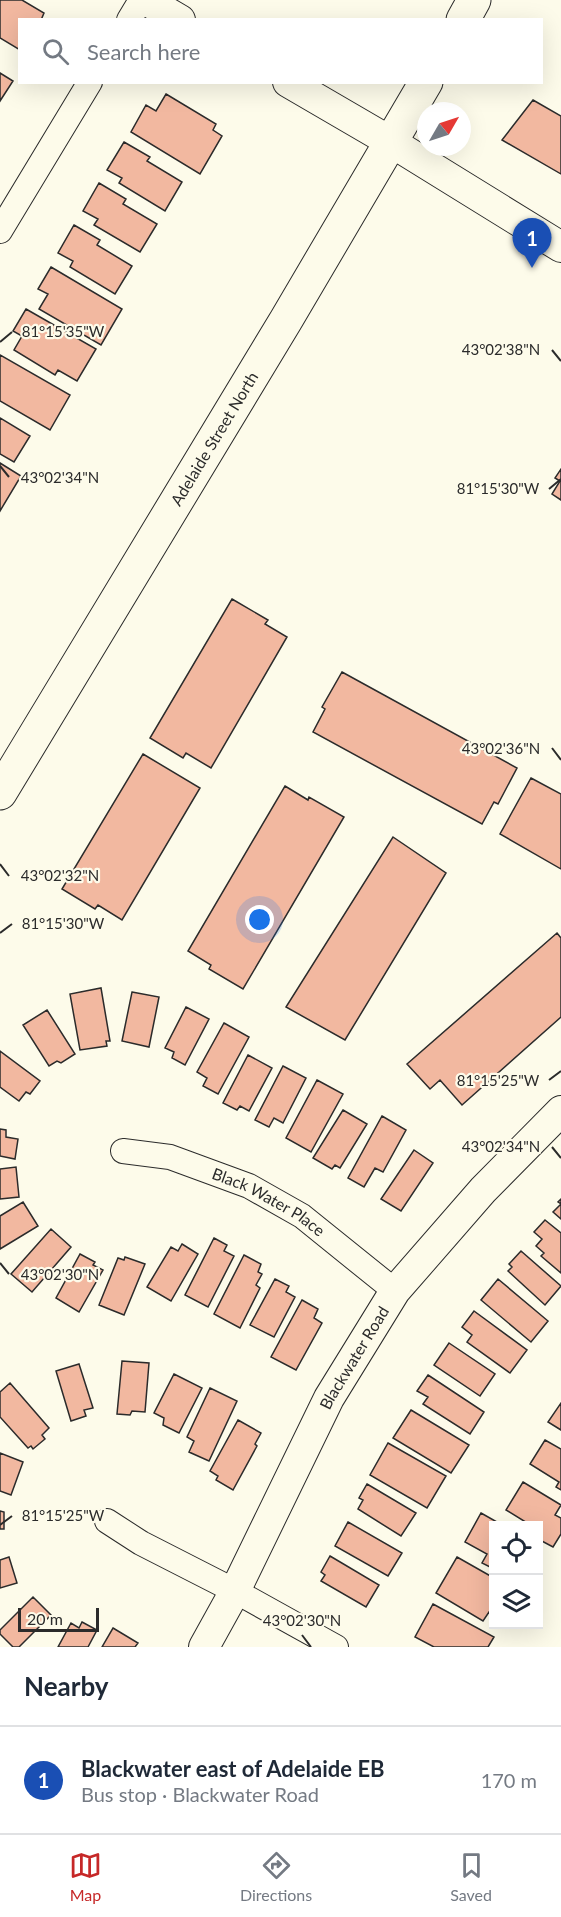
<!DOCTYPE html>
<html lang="en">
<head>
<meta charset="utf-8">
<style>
  :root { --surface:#fff; --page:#f6f6f7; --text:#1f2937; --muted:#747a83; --line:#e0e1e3; --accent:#c62828 }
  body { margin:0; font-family:Lato,sans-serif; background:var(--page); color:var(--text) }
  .controls { position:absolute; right:18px; bottom:18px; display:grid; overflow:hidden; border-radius:0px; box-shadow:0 6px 24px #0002 }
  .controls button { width:54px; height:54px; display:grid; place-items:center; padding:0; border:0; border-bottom:2px solid var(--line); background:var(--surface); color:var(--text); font:30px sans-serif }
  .compass { position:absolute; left:417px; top:102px; width:54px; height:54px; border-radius:50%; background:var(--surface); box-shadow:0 6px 24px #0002; rotate:51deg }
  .scale { position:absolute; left:18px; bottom:15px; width:81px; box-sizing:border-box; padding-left:6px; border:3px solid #2b2b2b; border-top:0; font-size:16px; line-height:21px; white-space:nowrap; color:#2b2b2b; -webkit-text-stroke:4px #fdfbea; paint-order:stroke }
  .you { position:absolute; left:260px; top:920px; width:21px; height:21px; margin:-15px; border:4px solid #fff; border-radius:50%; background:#1a73e8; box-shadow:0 0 0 9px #1a73e833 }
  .badge { display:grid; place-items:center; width:39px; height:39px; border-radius:50%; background:var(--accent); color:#fff; font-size:20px; font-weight:700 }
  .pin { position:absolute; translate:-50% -50px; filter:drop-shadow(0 2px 3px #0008) }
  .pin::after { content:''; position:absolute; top:32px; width:21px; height:18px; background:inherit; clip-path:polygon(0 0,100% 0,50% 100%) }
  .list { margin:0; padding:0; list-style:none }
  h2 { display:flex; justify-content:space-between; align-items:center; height:78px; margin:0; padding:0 24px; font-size:26px }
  h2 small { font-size:20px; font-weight:400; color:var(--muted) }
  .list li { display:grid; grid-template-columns:39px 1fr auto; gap:18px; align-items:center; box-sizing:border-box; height:108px; padding:0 24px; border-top:2px solid var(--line) }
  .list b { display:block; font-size:22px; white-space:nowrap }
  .list p { margin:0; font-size:20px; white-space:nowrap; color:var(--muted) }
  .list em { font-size:20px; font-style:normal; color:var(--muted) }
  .icon { flex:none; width:33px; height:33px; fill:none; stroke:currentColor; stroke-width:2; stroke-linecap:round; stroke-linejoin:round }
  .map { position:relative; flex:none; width:561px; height:1647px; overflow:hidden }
  .search { position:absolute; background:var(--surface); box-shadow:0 6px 24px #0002; left:18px; right:18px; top:18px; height:66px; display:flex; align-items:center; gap:15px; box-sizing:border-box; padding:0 21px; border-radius:0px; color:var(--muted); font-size:22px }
  .sheet { height:186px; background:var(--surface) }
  nav { display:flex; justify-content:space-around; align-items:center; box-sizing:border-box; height:84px; border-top:2px solid var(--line); background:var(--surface); font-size:16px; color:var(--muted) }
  nav a { display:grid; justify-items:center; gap:3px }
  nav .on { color:var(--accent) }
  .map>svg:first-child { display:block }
</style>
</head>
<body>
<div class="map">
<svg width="561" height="1647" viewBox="0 0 561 1647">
  <rect width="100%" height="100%" fill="#fdfbea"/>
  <path fill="#f2b8a0" stroke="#2b2b2b" stroke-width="1.5" d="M0,0H22L44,13L41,20H20V50L0,38Z
    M0,73L13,81L0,101Z
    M166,94L216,124L213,130L222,136L200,174L131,132L146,105L156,111Z
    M533,100L561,116V174L502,140Z
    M124,142L150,157L147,161L182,182L165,211L119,183L122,178L107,170Z
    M99,183L126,199L123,204L157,224L140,252L94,225L98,219L83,211Z
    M74,225L100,240L97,245L132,266L115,294L70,267L73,261L58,253Z
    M51,267L122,309L101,345L39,309L48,294L38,289Z
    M26,309L96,349L77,381L58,370L55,375L14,350L22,336L13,331Z
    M0,355L70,395L50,430L0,401Z
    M0,418L30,436L14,462L0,454Z
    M0,463L21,476L0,511Z
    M561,469V500L552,494L560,481L555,478Z
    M232,599L268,620L265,624L287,637L211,768L186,753L183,758L150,738Z
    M342,672L517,768L498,804L494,802L482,824L313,732L325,709L322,707Z
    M143,754L200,788L122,920L98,905L95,909L62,889Z
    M531,778L561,794V869L500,834Z
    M285,786L308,800L309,797L344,817L243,989L209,969L211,965L188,951Z
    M393,837L446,873L345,1040L286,1007Z
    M557,933L561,938V1017L462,1105L440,1080L430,1089L407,1064Z
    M101,988L110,1041H106L107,1046L80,1050L70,994Z
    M132,992L159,997L149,1047L122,1041Z
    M186,1007L209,1019L185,1065L172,1058L174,1052L165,1048Z
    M47,1010L75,1054L61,1063L57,1061L49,1066L23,1025Z
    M224,1023L249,1037L218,1094L203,1086L207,1078L197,1072Z
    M0,1051L40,1081L30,1094L26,1092L19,1101L0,1087Z
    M248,1055L272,1068L249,1111L240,1106L237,1110L223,1103Z
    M283,1066L306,1078L283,1123L274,1118L269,1127L255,1120Z
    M317,1080L343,1094L311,1152L286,1138Z
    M343,1110L367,1124L340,1168L335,1165L332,1169L313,1158Z
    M382,1116L406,1130L383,1172L375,1168L364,1187L348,1178Z
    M0,1129L6,1130V1137L18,1139L15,1159L0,1156Z
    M414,1150L433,1163L401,1211L381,1199Z
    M16,1167L19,1197L0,1199V1169Z
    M561,1199V1219L553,1212L561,1204L558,1202Z
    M23,1202L38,1226L0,1249V1216Z
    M545,1220L561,1233V1273L541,1256L544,1253L536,1246L542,1239L534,1232Z
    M51,1229L71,1247L32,1292L11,1274Z
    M214,1238L227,1245L224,1251L234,1256L208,1307L185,1295Z
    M182,1244L198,1254L171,1301L147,1287L171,1247L178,1251Z
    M521,1251L561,1286L545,1305L508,1271L512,1267L509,1264Z
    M80,1254L95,1262L93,1265L103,1270L79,1312L56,1298Z
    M244,1255L261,1264L258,1272L262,1274L256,1285L260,1288L240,1328L214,1314Z
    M125,1257L145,1264L124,1315L99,1305L118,1258L124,1260Z
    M275,1279L289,1286L286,1292L295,1297L274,1337L250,1325Z
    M498,1279L548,1321L531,1342L481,1300Z
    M302,1300L318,1309L314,1318L322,1323L296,1370L271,1357Z
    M474,1311L527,1350L510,1373L467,1342L472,1335L462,1327Z
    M449,1343L495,1374L480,1396L434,1365Z
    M122,1361L149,1363L145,1412L132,1411L130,1415L117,1414Z
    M79,1364L93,1408L84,1410L86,1416L71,1421L56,1371Z
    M174,1374L202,1388L179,1433L163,1425L164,1418L154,1413Z
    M428,1375L484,1412L470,1434L423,1404L428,1397L417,1391Z
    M10,1383L49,1428L42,1435L45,1439L33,1449L31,1446L28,1448L0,1417V1392Z
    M210,1388L237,1401L209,1461L189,1452L194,1441L187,1437Z
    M561,1403V1430L548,1422Z
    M411,1410L469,1445L451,1473L393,1438Z
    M238,1420L261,1433L255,1444L257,1446L233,1490L216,1480L218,1476L210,1471Z
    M545,1440L561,1449V1490L556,1487L559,1482L530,1464Z
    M388,1443L446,1476L427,1508L370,1475Z
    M0,1453L23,1462L11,1495L0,1491Z
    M523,1482L561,1505L555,1515L561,1518V1534L553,1547L538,1539V1526H532L506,1510Z
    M367,1484L416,1513L401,1536L358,1509L363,1500L359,1498Z
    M0,1511L4,1512V1529H0Z
    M481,1513L504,1526H494V1569L482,1563L487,1554L465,1542Z
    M348,1522L402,1553L388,1576L335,1546Z
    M330,1556L379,1585L366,1607L321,1581L325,1575L321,1572Z
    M9,1557L17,1583L0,1588V1560Z
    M457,1557L494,1578V1615L489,1612L483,1621L436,1593Z
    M33,1597L51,1615L19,1647H13L0,1634V1630Z
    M433,1604L494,1637L488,1647H434L415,1637Z
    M82,1622L97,1630L88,1647H58L71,1623L79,1628Z
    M113,1628L138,1643L135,1647H102Z"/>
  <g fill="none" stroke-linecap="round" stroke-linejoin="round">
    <defs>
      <g id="minor">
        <path d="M129,20L141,0"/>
        <path d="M0,231L90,82"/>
        <path id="s1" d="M123,1151L170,1157L249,1186L302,1216L395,1291"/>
        <path d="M107,1521L141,1543L235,1591L336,1647"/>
      </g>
      <g id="tertiary">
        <path d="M146,0L180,20"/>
        <path d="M288,82L391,142L561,247"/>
        <path id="s2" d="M204,1647L235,1591L329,1398L395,1291L483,1190L561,1111"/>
      </g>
      <g id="secondary">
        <path d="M463,20L474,0"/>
        <path id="s3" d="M0,793L286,320L426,82"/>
      </g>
    </defs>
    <use href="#minor" stroke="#2b2b2b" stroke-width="26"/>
    <use href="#tertiary" stroke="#2b2b2b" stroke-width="32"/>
    <use href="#secondary" stroke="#2b2b2b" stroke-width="35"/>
    <use href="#minor" stroke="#fdfbea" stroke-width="24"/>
    <use href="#tertiary" stroke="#fdfbea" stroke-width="30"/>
    <use href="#secondary" stroke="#fdfbea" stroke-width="33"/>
  </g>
  <path fill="none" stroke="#2b2b2b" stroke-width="2" d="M0,342L12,332M552,350L561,361M0,466L9,477M549,489L561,479M552,748L561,760M0,864L9,876M0,933L12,924M549,1080L561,1071M552,1147L561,1158M0,1263L9,1274M0,1525L12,1516M302,1635L311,1647"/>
  <g text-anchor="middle" stroke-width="4.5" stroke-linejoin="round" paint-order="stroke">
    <g font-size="16" fill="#2b2b2b" stroke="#fdfbea">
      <text dy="6" stroke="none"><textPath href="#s3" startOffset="414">Adelaide Street North</textPath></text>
      <text dy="6" stroke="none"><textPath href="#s1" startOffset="156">Black Water Place</textPath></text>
      <text dy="6" stroke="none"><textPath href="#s2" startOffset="326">Blackwater Road</textPath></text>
    </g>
  </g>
  <g font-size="15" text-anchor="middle" fill="#2b2b2b" stroke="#fdfbea" stroke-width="4.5" stroke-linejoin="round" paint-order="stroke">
    <text x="63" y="337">81°15'35"W</text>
    <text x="501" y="355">43°02'38"N</text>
    <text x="60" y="483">43°02'34"N</text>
    <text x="498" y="494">81°15'30"W</text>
    <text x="501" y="754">43°02'36"N</text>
    <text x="60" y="881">43°02'32"N</text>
    <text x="63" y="929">81°15'30"W</text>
    <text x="498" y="1086">81°15'25"W</text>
    <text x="501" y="1152">43°02'34"N</text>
    <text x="60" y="1280">43°02'30"N</text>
    <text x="63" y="1521">81°15'25"W</text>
    <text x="302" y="1626">43°02'30"N</text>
  </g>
</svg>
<div class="controls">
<button><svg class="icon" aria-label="locate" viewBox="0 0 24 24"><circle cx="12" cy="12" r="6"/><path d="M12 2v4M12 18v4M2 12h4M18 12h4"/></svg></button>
<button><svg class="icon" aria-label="layers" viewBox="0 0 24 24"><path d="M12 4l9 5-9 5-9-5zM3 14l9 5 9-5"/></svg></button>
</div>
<svg class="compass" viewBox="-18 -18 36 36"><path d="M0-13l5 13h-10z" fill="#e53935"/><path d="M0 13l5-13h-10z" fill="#747a83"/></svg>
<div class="scale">20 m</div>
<div class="you"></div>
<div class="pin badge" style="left:532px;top:268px;background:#1a4fb4">1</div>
<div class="search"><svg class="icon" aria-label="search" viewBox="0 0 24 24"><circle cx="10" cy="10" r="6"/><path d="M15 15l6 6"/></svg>Search here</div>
</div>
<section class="sheet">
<h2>Nearby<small></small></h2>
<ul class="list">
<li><span class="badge" style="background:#1a4fb4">1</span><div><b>Blackwater east of Adelaide EB</b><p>Bus stop · Blackwater Road</p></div><em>170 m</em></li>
</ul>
</section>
<nav>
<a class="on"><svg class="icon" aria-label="map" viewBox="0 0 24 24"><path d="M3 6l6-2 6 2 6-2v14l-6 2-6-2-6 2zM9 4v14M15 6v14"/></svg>Map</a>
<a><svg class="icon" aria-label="directions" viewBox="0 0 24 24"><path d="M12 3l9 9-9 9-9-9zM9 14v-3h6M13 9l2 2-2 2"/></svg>Directions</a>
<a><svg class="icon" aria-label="saved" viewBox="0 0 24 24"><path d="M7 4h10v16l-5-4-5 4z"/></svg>Saved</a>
</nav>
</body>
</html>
